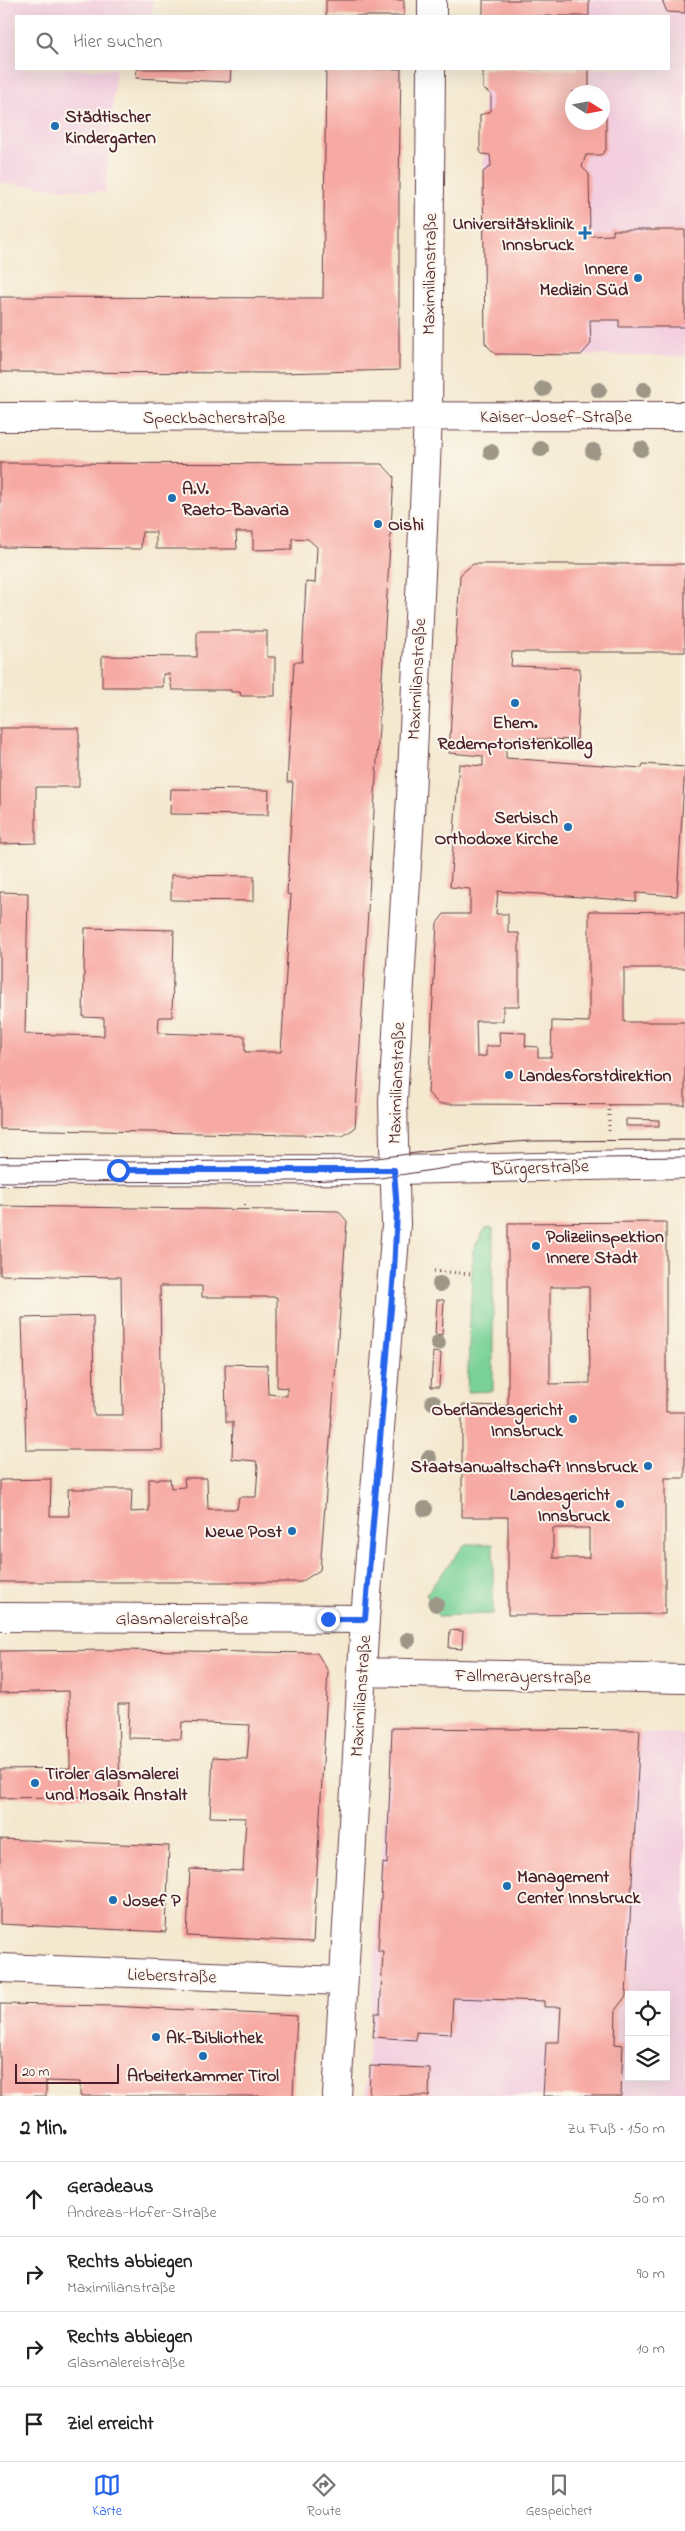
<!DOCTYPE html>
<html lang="de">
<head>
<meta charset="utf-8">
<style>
  :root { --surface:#fff; --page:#f2f2f2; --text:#202124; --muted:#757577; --line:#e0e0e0; --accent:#2563eb }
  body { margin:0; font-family:"Indie Flower",sans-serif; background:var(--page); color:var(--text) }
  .controls { position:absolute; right:15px; bottom:15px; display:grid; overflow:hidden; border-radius:0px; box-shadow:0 5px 20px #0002 }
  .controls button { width:45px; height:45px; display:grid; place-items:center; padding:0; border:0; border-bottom:1px solid var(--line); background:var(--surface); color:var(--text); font:25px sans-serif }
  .compass { position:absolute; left:565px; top:85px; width:45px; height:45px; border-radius:50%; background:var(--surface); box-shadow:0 5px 20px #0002; rotate:101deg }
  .scale { position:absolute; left:15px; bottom:12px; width:104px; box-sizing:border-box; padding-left:5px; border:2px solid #4a1f2b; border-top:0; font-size:14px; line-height:18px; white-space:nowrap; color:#4a1f2b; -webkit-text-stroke:4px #fbf7ec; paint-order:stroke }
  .stop { position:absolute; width:15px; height:15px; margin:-11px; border:4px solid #2563eb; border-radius:50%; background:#fff }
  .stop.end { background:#2563eb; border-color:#fff; box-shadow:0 1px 5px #0008 }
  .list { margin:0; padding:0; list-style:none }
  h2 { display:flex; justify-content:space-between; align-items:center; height:65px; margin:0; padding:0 20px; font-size:21px }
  h2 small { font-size:16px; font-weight:400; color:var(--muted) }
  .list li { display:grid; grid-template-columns:32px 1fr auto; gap:15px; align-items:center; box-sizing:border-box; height:75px; padding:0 20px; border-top:1px solid var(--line) }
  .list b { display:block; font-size:19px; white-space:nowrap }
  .list p { margin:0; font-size:16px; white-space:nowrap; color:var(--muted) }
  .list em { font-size:16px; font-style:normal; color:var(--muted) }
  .icon { flex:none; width:28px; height:28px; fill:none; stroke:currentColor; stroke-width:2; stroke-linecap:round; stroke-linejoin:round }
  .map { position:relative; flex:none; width:685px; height:2096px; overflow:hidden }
  .search { position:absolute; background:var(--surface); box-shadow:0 5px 20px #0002; left:15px; right:15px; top:15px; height:55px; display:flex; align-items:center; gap:12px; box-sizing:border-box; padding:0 18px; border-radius:0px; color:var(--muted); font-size:19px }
  .sheet { height:365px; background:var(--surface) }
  nav { display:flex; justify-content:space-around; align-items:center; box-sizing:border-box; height:70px; border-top:1px solid var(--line); background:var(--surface); font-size:14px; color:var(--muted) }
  nav a { display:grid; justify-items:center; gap:2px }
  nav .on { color:var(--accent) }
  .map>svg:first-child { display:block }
</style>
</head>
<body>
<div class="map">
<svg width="685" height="2096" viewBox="0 0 685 2096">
  <rect width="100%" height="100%" fill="#fbf7ec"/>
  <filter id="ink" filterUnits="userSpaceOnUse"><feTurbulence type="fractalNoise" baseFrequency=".02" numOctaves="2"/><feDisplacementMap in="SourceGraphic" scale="10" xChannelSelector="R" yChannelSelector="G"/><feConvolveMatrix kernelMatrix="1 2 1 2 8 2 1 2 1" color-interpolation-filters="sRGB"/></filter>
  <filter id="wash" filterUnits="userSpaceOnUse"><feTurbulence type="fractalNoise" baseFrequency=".0096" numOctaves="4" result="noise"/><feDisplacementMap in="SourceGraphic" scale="20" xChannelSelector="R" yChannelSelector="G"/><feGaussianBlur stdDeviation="1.12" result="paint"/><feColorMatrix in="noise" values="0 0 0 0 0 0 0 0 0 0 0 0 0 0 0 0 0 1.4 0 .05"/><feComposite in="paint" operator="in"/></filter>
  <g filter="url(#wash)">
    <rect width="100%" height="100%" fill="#f4e8cf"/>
    <path fill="#f3cfdf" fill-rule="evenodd" d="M0,0H153L151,16H16V69H116L105,192L0,183Z
      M483,0H685V356L495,354L485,343L483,69H669V16H483ZM572,92H602V122H572Z
      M391,1728L640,1730V1733L685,1734V2096H365ZM629,1995H666V2077H629Z"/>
    <path fill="#7ad298" stroke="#627862" d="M493,1228V1391L467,1392L473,1250L485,1229Z
      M465,1544H493V1614L438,1616L426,1594Z"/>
    <g id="blocks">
      <path fill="#f7a9a3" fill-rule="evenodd" d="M326,0H404V16H326Z
        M483,0H589V16H483Z
        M662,0H685V13L667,12Z
        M137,69H231L230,82L136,78Z
        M326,69H401L399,183V370L281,373L0,372V297L323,298Z
        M483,69H589V91L572,92V122H602V112L606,114V150L601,155H586L582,167L589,174L590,236L613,235V230H685V327H619V320H590L591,344L581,355L495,354L485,343L483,172L491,166L490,155L482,154L480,151V115L491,111V94L483,89Z
        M0,463L382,464L394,477L355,1128L343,1136L0,1129V892L28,893L25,1034L104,1036V1018L83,1017L85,928L174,930L172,1017H159L158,1033L245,1036V1052H281L291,895L287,894L293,782H287L294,662H302L306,582L315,583L317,547L308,539L292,538V549L253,550V532H236L237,549H156V532H142L141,549L0,547Z
        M473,564H685V652H512L511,666L580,668L577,740L506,738V758L642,768L643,764L685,767L677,896L636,893V901L498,891L496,914H508V933H519V1006H503V1021H476L477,1057L486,1056V1046H500L499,1032L526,1033L525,1046L538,1047V1057H551L552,1021L589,1022V911L685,912V968H624V1022H685V1105L439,1104L428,1093L437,923L444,914H470V889L450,887L459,764L483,766V756L449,753L460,575Z
        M197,631H267V657H275V696H241L240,692H231V690H172L169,674H163V687H102V656L197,657Z
        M0,728H79V787H36V843L0,844Z
        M171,789L269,790L268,815L170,814Z
        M171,875L254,876V901L171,900Z
        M626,1119L659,1120V1126H626Z
        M0,1206L338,1211L347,1221L320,1570L301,1582H0V1480L51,1479L50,1516H69L68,1489H132L131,1512L149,1511V1479H170L171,1488L185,1487L184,1478H207L208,1509H237L239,1497H256L258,1467L256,1461L232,1459L233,1422H226L225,1364L267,1365L268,1394L287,1396V1388L277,1387V1297H202V1286H160L162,1450H26L22,1318L93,1316L94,1415H123L121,1277L0,1275Z
        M666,1222V1412H685V1478H665V1614L508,1615V1517H462V1405L508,1406V1223ZM550,1287H589L590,1383L550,1384ZM553,1528H589V1558H553Z
        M437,1300H444L442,1335L435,1334Z
        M433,1352L441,1353L439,1387H431Z
        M450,1630L463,1631L462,1649L449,1648Z
        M119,1650L317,1653L328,1671L313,1942L187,1936L190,1869L243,1871L246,1818L210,1817L213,1757L247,1759L250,1725L182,1722L181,1739L128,1738L129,1704H118L120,1796L0,1798V1769L70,1768L69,1691L0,1693V1651Z
        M392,1728L640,1730L626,1996L616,2009L615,2044L623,2045L621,2096H543L546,2042H559L561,2007H544V2001L453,1998L451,2034L416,2032V2040L373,2037L375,2013H380L383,1951H378L383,1863L387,1864Z
        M0,1839L169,1846L166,1932L0,1924Z
        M0,2004L112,2006L297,2016L293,2096H80V2082L46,2081V2096H0Z
        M370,2066L430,2068L429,2096H369Z"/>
    </g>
  </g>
  <g filter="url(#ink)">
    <use href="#blocks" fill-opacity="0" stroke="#643d44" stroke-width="1"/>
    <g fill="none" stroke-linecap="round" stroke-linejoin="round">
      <defs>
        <path id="minor" d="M432,16V0
          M0,417L685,416
          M0,1171L395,1170L685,1164
          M0,1617L365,1619
          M362,1672L685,1679
          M0,1968L343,1981
          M337,2096L365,1619L396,1225L393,1101L411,797L428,417L431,69"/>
      </defs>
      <use href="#minor" stroke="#643d44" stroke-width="30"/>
      <path stroke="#643d44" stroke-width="3" stroke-dasharray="1 4" stroke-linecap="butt" d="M609,1105V1131
        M245,1210V1201
        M434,1271L471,1274"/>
      <use href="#minor" stroke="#fff" stroke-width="28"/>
      <path stroke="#4a1f2b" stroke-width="1" d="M0,1163L361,1160L487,1144L530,1141L685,1140
        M0,1182L306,1181L380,1178L452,1167L523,1159L685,1157"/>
    </g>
    <g fill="#9e9787">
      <circle cx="543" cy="389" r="8"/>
      <circle cx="599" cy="390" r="8"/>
      <circle cx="644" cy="390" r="8"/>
      <circle cx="541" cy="449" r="8"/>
      <circle cx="641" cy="449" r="8"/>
      <circle cx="593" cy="451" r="8"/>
      <circle cx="491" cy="452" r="8"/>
      <circle cx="440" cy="1284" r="8"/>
      <circle cx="438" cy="1343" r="8"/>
      <circle cx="433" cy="1402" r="8"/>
      <circle cx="429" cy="1458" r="8"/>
      <circle cx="425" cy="1509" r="8"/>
      <circle cx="436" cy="1604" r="8"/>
      <circle cx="408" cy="1640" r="8"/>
    </g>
  </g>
  <g fill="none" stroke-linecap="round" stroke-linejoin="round" filter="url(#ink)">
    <path stroke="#2563eb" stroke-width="6" d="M118,1170H394L397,1211L394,1272L365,1619H328"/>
  </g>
  <g fill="#1f6fb2" stroke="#fbf7ec" stroke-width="2">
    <circle cx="55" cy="126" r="5"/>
    <path d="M582.5 225.5h5v5h5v5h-5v5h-5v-5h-5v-5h5z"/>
    <circle cx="638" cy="278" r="5"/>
    <circle cx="172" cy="498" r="5"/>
    <circle cx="378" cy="524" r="5"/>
    <circle cx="515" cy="703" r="5"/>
    <circle cx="568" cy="827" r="5"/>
    <circle cx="509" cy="1075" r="5"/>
    <circle cx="536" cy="1246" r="5"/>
    <circle cx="573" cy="1419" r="5"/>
    <circle cx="648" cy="1466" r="5"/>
    <circle cx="620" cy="1504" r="5"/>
    <circle cx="292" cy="1531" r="5"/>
    <circle cx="35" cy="1783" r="5"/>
    <circle cx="507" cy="1886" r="5"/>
    <circle cx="113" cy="1900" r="5"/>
    <circle cx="156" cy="2037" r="5"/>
    <circle cx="203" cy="2056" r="5"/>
  </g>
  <g text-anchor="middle" stroke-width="4" stroke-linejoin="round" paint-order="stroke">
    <g font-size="18" font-weight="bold" fill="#4a1f2b" stroke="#fbf7ec" text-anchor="start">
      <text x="65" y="122">Städtischer<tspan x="65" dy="21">Kindergarten</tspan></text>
      <text x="574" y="229" text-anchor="end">Universitätsklinik<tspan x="574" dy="21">Innsbruck</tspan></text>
      <text x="628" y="274" text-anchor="end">Innere<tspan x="628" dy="21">Medizin Süd</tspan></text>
      <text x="182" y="494">A.V.<tspan x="182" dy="21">Raeto-Bavaria</tspan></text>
      <text x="388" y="530">Oishi</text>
      <text x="515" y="728" text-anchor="middle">Ehem.<tspan x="515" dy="21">Redemptoristenkolleg</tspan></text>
      <text x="558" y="823" text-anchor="end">Serbisch<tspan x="558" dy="21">Orthodoxe Kirche</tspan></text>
      <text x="519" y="1081">Landesforstdirektion</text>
      <text x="546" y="1242">Polizeiinspektion<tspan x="546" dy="21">Innere Stadt</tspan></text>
      <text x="563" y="1415" text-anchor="end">Oberlandesgericht<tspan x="563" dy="21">Innsbruck</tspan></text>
      <text x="638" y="1472" text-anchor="end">Staatsanwaltschaft Innsbruck</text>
      <text x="610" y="1500" text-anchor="end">Landesgericht<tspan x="610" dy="21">Innsbruck</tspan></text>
      <text x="282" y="1537" text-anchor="end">Neue Post</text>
      <text x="45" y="1779">Tiroler Glasmalerei<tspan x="45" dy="21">und Mosaik Anstalt</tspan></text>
      <text x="517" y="1882">Management<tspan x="517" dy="21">Center Innsbruck</tspan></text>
      <text x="123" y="1906">Josef P</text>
      <text x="166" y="2043">AK-Bibliothek</text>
      <text x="203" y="2081" text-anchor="middle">Arbeiterkammer Tirol</text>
    </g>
    <g font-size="18" fill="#4a1f2b" stroke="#fbf7ec">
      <text transform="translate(429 274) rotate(-89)" y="6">Maximilianstraße</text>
      <text x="556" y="422">Kaiser-Josef-Straße</text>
      <text x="214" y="423">Speckbacherstraße</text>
      <text transform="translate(416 679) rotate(-87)" y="6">Maximilianstraße</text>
      <text transform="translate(396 1083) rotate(-88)" y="6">Maximilianstraße</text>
      <text transform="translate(540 1167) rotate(-2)" y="6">Bürgerstraße</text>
      <text x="182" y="1624">Glasmalereistraße</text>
      <text transform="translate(523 1676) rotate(1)" y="6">Fallmerayerstraße</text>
      <text transform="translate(360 1696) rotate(-86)" y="6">Maximilianstraße</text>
      <text transform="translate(172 1975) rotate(2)" y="6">Lieberstraße</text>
    </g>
  </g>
</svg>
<div class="controls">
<button><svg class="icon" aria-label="locate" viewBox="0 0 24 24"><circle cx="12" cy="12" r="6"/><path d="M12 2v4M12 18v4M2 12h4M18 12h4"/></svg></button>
<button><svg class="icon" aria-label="layers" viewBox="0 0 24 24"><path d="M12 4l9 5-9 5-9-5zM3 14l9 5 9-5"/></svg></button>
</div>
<svg class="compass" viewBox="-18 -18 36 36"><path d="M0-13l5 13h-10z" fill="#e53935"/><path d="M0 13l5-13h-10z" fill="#757577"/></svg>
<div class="scale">20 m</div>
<div class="stop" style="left:118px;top:1170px"></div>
<div class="stop end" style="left:328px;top:1619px"></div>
<div class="search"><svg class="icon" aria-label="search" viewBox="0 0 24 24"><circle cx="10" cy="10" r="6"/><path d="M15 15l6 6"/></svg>Hier suchen</div>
</div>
<section class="sheet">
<h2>2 Min.<small>Zu Fuß · 150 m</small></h2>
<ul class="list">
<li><svg class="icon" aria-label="ahead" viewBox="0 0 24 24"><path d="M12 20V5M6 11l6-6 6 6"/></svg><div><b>Geradeaus</b><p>Andreas-Hofer-Straße</p></div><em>50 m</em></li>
<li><svg class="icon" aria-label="right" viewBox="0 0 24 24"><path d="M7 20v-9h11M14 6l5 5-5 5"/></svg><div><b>Rechts abbiegen</b><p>Maximilianstraße</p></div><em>90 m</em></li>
<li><svg class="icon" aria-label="right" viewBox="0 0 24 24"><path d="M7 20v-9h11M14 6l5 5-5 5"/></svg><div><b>Rechts abbiegen</b><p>Glasmalereistraße</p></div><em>10 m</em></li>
<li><svg class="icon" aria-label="arrive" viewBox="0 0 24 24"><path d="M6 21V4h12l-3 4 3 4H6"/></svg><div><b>Ziel erreicht</b></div></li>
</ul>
</section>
<nav>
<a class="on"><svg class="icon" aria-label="map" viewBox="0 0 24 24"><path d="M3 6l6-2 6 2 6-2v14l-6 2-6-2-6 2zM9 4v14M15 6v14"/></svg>Karte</a>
<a><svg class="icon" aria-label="directions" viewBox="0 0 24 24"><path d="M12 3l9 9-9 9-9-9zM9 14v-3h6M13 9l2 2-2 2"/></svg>Route</a>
<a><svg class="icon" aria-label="saved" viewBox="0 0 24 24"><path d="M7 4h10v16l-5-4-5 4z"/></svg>Gespeichert</a>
</nav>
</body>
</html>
